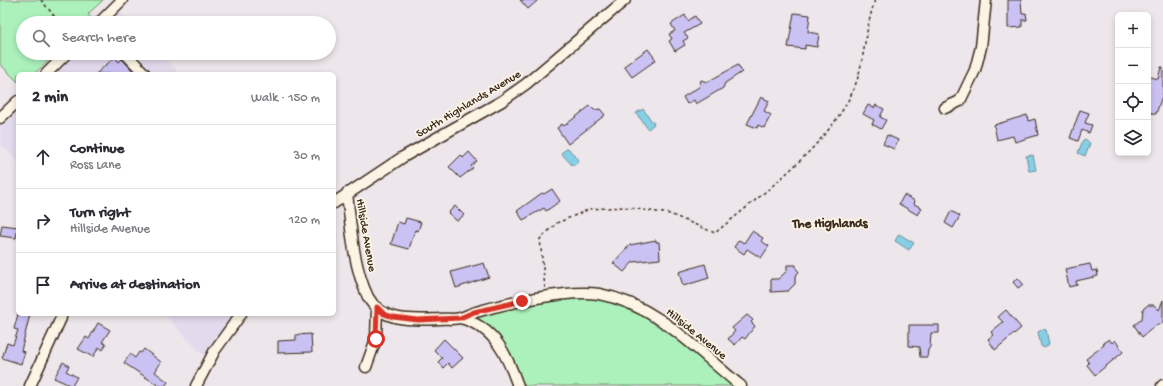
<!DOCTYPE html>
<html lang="en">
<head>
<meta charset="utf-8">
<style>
  :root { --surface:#fff; --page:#f7f7f7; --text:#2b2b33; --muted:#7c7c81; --line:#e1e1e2 }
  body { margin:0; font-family:"Gochi Hand",sans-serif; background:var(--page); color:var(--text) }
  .controls { position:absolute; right:12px; top:12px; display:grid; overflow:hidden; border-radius:6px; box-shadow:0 2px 6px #0003 }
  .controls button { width:36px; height:36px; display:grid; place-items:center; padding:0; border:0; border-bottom:1px solid var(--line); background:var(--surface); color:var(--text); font:20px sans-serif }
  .stop { position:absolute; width:12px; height:12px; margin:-9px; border:3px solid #d93025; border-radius:50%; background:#fff }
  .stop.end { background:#d93025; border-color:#fff; box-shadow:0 1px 4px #0008 }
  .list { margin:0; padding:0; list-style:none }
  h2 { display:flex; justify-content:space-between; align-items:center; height:52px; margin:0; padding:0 16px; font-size:17px }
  h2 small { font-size:13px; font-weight:400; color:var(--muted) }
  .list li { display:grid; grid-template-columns:26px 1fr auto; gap:12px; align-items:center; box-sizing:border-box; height:64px; padding:0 16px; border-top:1px solid var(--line) }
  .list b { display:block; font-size:15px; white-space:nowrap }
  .list p { margin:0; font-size:13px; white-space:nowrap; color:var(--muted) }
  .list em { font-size:13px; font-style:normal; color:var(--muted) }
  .icon { flex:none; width:22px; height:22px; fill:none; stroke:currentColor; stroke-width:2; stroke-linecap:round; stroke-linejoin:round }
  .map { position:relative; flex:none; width:1163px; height:386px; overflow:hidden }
  .search { position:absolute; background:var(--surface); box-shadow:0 2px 6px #0003; left:16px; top:16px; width:320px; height:44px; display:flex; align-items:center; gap:10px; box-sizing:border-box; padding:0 14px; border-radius:22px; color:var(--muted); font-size:15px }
  .panel { position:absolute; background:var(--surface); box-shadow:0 2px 6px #0003; left:16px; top:72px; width:320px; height:244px; border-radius:6px }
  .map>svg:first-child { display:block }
</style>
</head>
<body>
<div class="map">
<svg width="1163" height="386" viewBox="0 0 1163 386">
  <rect width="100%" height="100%" fill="#ede6ea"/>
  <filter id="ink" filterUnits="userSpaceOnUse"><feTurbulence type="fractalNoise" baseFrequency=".025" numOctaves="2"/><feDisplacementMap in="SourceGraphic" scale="8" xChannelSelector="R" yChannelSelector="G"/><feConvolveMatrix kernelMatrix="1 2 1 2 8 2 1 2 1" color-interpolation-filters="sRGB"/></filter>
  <g filter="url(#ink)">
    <path fill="#e3dbed" d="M115,7L130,23H99Z
      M67,53H159L180,74H46Z
      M18,101V162L0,143V118Z
      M164,314H241L209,361Z"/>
    <path fill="#acf1bc" stroke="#748e6d" d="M0,0H103L88,14L91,18L86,23H23V53H56L34,74H18V82L0,64Z
      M599,297L626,305L651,317L736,386H524L501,341L470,318L532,302Z"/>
    <path fill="#86d0e7" stroke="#688e97" d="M643,109L654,124L648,129L636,113Z
      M1085,139L1090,143L1085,156L1078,153L1083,140Z
      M568,148L579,161L573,166L561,153Z
      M1033,155L1036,170L1029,171L1026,156Z
      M899,234L914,243L909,250L895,241Z
      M1043,329L1046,330L1049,344L1044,348L1041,346L1038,332Z"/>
    <path fill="#cbc2f4" stroke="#3b2a1e" d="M520,0H538L528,9Z
      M1008,0H1021L1022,14L1026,13L1027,20H1022V27L1008,28Z
      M794,13L810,15L808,32L819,34L817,47L805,45V49L788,47Z
      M685,15L688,21L695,16L700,24L684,33L688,38L683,41L685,45L675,51L669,41L672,39L669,34L675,31L671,24Z
      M648,49L656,60L632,77L624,66Z
      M115,57L119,62L122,59L136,74H96Z
      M738,65L742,72L725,83L723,88L696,104L694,100L687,104L683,97L699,87L701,80L707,82Z
      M1161,67H1163V93L1156,114L1148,112V76L1158,79Z
      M761,97L769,101L764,111L771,115L764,128L758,125L757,128L747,124Z
      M868,105L874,108L876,105L884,109L880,117L886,120L881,129L872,124L874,120L863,114Z
      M590,106L594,110L600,109L605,115L568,144L557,128L562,124L564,126Z
      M1080,110L1089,113L1085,123L1092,125L1089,133L1082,130L1078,141L1070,138Z
      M1027,115L1028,121L1035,119L1038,135L1015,142L1013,136L997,140L994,125Z
      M887,135L898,140L894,149L883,144Z
      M469,152L477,161L471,166L473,168L460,178L449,167L461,155L463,158Z
      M552,189L560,201L546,211L544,208L523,220L517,211L542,193L544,194Z
      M904,195L915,201L914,204L922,208L918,215L899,204Z
      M455,206L464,215L457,221L448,213Z
      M951,211L960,216L953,228L945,223Z
      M406,218L421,222L418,231L415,230L409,249L391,244L398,222L404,224Z
      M2,225L18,227L16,238L0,236Z
      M752,231L763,238L761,241L769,246L761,258L747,249L744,254L734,247L739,240L744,243Z
      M656,240V242H659L660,259L633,262L624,272L613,263L630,245Z
      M484,263L489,277L456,288L451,272Z
      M705,264L709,278L683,286L679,272Z
      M1090,264L1092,271L1097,270L1098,276L1076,281L1077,285L1069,287L1065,269Z
      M787,265H796V268L799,272L795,276V284L788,291L771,292V279H778L787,271Z
      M1018,278L1023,284L1018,288L1013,282Z
      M1163,300V323L1155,326L1142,337L1134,325L1142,319L1143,309L1148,305H1154L1159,310Z
      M1006,310L1021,328L995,350L988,339L993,335L991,332L1003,322L998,317Z
      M18,314H30L21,351L25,352L21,364L2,358L7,343L13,345L18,330L14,329Z
      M747,315L753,320L751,322L755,326L745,339L742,337L735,345L728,339L735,331L732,328Z
      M98,323L110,330L102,342L106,344L103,350L99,347L93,357L78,349L86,337L89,339Z
      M909,325H939V333H931L930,347L928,350L927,357H920L919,347L909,346Z
      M311,334L312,352L278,353V341L296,340V335Z
      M444,339L463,358L452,368L448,363L443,368L438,362L442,358L434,350Z
      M1109,339L1112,343L1115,340L1123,352L1095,375L1087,365L1089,363L1086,359L1104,345L1103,343Z
      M144,349L161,362L155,372L168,382L165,386H159L124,363L130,354L135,358L139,352L141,353Z
      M63,362L69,366L66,371L77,377L72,386L54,378Z"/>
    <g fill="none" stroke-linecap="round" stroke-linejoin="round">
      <defs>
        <path id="minor" d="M99,23L122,0
          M125,53L145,74
          M46,74L67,53
          M945,108L960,101L975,70L981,47L986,0
          M0,118L18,101
          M347,193C351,227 353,266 368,297C382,323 414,320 439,319C445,318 453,320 460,318C465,317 471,313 476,312C507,303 569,289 599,294C658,305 696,350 741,386
          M334,203L403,157L502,101L526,84L625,0
          M460,318C495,327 507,355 518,386
          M366,367L376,339L377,307
          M30,386L61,318
          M196,386L215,350L241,314
          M1162,386L1163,385"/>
      </defs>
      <use href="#minor" stroke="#3b2a1e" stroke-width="13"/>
      <path stroke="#3b2a1e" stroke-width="1.5" stroke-dasharray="3 3" stroke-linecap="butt" d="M41,0L60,23
        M545,288L540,239L557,223L590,209L624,207L670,214L715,233C762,194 840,138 858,77C865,52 866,26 875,0"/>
      <use href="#minor" stroke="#fcf5e5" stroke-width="10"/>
    </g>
  </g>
  <g fill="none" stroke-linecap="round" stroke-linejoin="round" filter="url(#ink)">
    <path stroke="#d93025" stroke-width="5" d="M376,339L377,307L384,314L393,317L418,320L460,318L474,312L522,301"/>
  </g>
  <g text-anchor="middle" stroke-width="3.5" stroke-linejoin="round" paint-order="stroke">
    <g font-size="12" fill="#3b2a1e" stroke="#fcf5e5">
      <text transform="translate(468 103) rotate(-31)" y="4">South Highlands Avenue</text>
      <text transform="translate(367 235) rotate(80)" y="4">Hillside Avenue</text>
      <text transform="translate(697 333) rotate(39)" y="4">Hillside Avenue</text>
    </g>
    <g font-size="13" font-weight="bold" fill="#3b2a1e" stroke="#fcf5e5">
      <text x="830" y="227">The Highlands</text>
    </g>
  </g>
</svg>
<div class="controls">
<button>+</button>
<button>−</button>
<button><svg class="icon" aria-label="locate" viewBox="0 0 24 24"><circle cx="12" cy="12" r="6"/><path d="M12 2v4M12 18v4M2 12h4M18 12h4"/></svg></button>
<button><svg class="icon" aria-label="layers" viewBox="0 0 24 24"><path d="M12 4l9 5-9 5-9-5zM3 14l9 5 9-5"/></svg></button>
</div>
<div class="stop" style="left:376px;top:339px"></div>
<div class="stop end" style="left:522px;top:301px"></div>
<div class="search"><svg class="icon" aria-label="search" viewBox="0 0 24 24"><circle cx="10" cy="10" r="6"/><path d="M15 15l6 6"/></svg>Search here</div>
<section class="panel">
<h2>2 min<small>Walk · 150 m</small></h2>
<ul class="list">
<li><svg class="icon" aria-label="ahead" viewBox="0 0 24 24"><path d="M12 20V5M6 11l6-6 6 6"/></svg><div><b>Continue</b><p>Ross Lane</p></div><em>30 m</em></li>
<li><svg class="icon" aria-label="right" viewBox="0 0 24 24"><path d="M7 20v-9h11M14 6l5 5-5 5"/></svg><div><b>Turn right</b><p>Hillside Avenue</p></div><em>120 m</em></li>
<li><svg class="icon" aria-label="arrive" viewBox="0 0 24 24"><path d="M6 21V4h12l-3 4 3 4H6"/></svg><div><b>Arrive at destination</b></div></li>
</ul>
</section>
</div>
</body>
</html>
